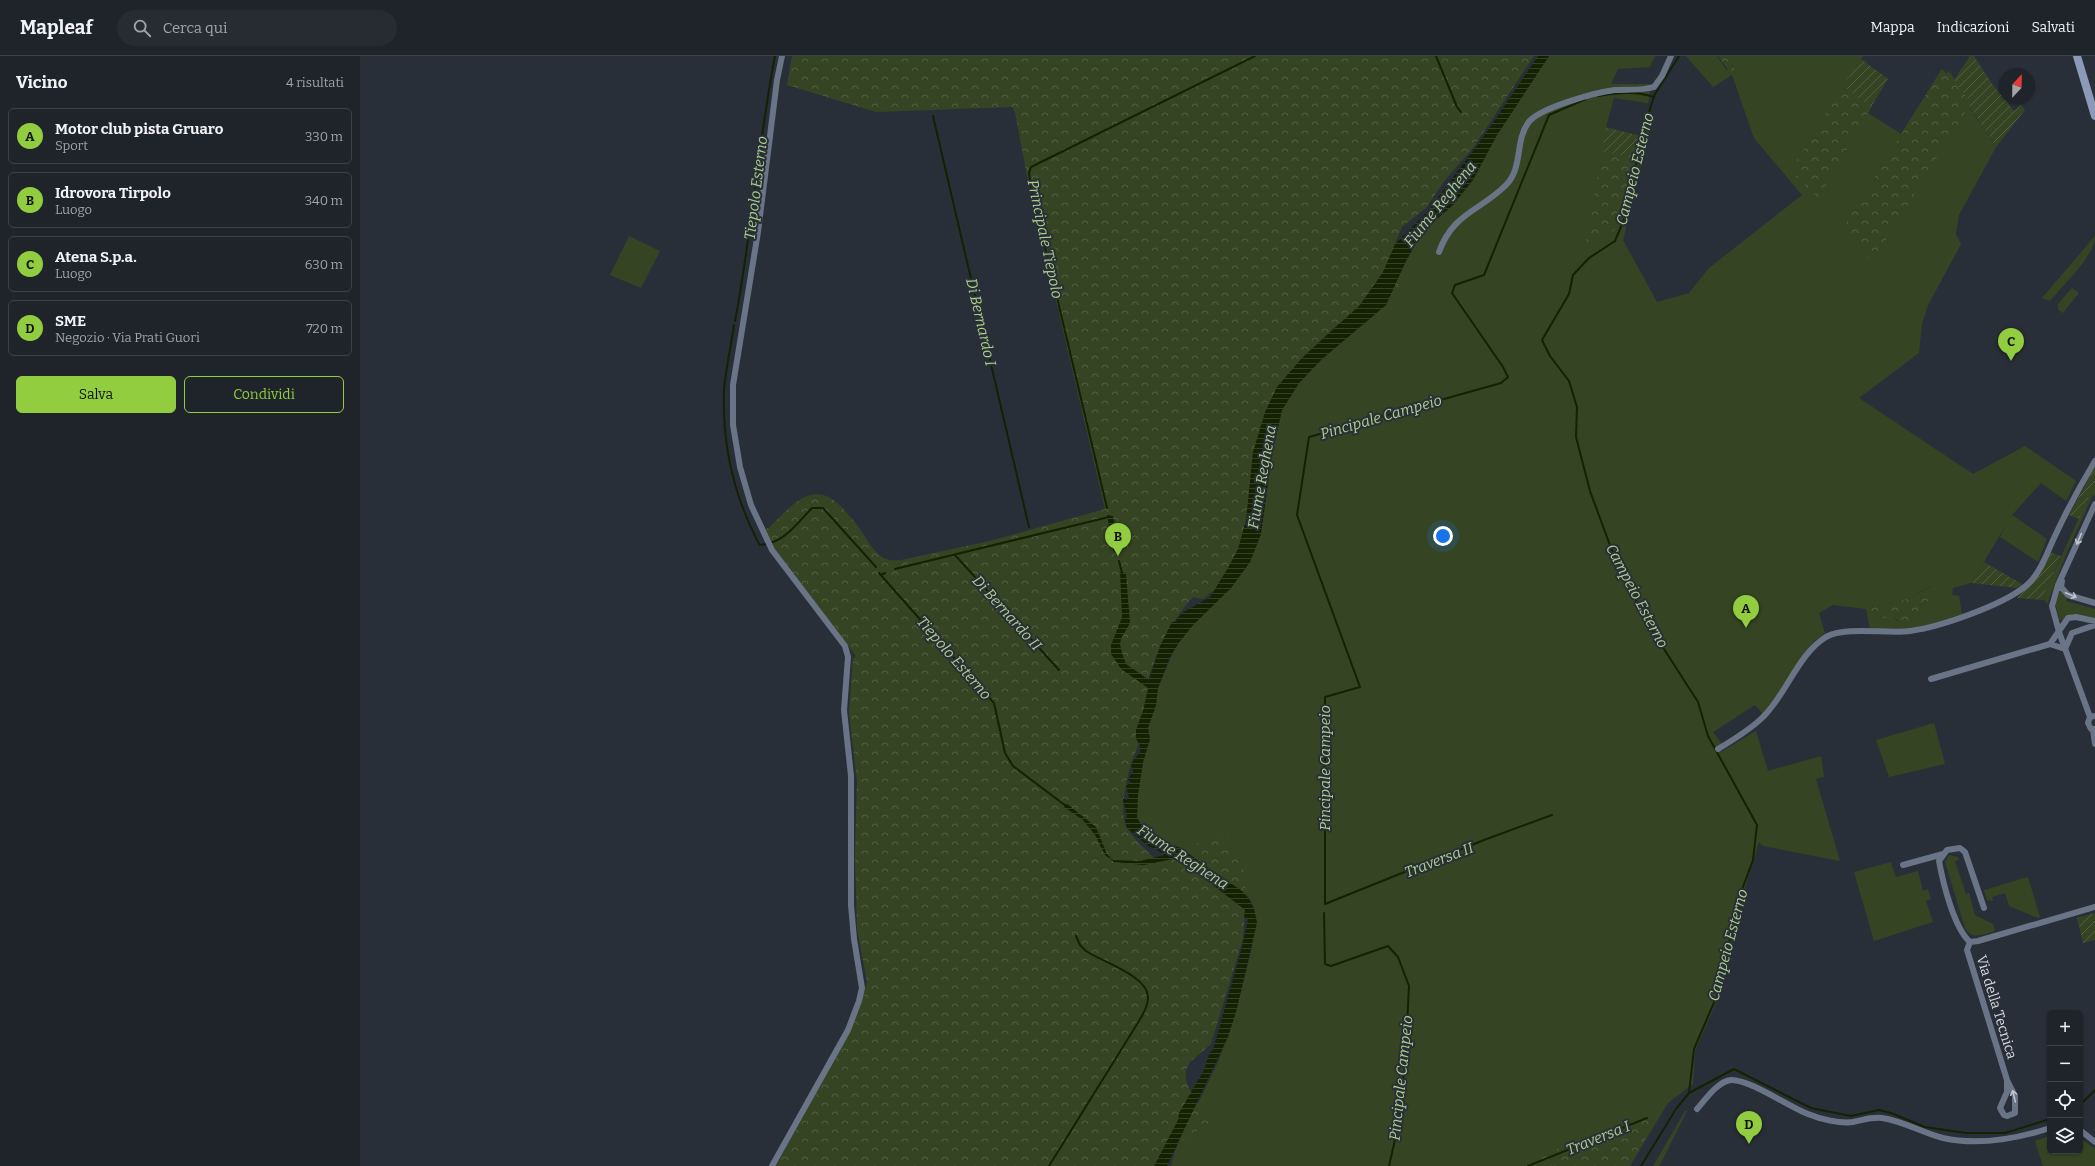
<!DOCTYPE html>
<html lang="it">
<head>
<meta charset="utf-8">
<style>
  :root { --surface:#1f232a; --page:#272b32; --text:#f1f3f6; --muted:#a1a4a8; --line:#3c4047; --accent:#91cd3f }
  body { margin:0; font-family:Bitter,serif; background:var(--page); color:var(--text) }
  .controls { position:absolute; right:12px; bottom:12px; display:grid; overflow:hidden; border-radius:6px; box-shadow:0 1px 3px #0004 }
  .controls button { width:36px; height:36px; display:grid; place-items:center; padding:0; border:0; border-bottom:1px solid var(--line); background:var(--surface); color:var(--text); font:20px sans-serif }
  .compass { position:absolute; left:1639px; top:12px; width:36px; height:36px; border-radius:50%; background:var(--surface); box-shadow:0 1px 3px #0004; rotate:22deg }
  .you { position:absolute; left:1083px; top:480px; width:14px; height:14px; margin:-10px; border:3px solid #fff; border-radius:50%; background:#1a73e8; box-shadow:0 0 0 6px #1a73e833 }
  .badge { display:grid; place-items:center; width:26px; height:26px; border-radius:50%; background:var(--accent); color:#111; font-size:13px; font-weight:700 }
  .pin { position:absolute; translate:-50% -33px; filter:drop-shadow(0 1px 2px #0008) }
  .pin::after { content:''; position:absolute; top:21px; width:14px; height:12px; background:inherit; clip-path:polygon(0 0,100% 0,50% 100%) }
  .list { margin:0; padding:0; list-style:none }
  h2 { display:flex; justify-content:space-between; align-items:center; height:52px; margin:0; padding:0 16px; font-size:17px }
  h2 small { font-size:13px; font-weight:400; color:var(--muted) }
  .list li { display:grid; grid-template-columns:26px 1fr auto; gap:12px; align-items:center; box-sizing:border-box; height:56px; margin:0 8px 8px; padding:0 8px; border:1px solid var(--line); border-radius:6px }
  .list b { display:block; font-size:15px; white-space:nowrap }
  .list p { margin:0; font-size:13px; white-space:nowrap; color:var(--muted) }
  .list em { font-size:13px; font-style:normal; color:var(--muted) }
  .actions { display:flex; gap:8px; padding:12px 16px }
  .actions a { flex:1; padding:9px 0; border:1px solid var(--accent); border-radius:6px; text-align:center; font-size:14px; color:var(--accent) }
  .actions .main { background:var(--accent); color:#111 }
  .icon { flex:none; width:22px; height:22px; fill:none; stroke:currentColor; stroke-width:2; stroke-linecap:round; stroke-linejoin:round }
  .map { position:relative; flex:none; width:1735px; height:1110px; overflow:hidden }
  header { display:flex; align-items:center; gap:24px; box-sizing:border-box; height:56px; padding:0 20px; background:var(--surface); border-bottom:1px solid var(--line) }
  header strong { font-size:19px }
  nav { display:flex; gap:22px; margin-inline-start:auto; font-size:14px }
  .search { width:280px; height:36px; background:var(--page); display:flex; align-items:center; gap:10px; box-sizing:border-box; padding:0 14px; border-radius:22px; color:var(--muted); font-size:15px }
  main { display:flex }
  aside { flex:1; background:var(--surface) }
  .map>svg:first-child { display:block }
</style>
</head>
<body>
<header>
<strong>Mapleaf</strong>
<div class="search"><svg class="icon" aria-label="search" viewBox="0 0 24 24"><circle cx="10" cy="10" r="6"/><path d="M15 15l6 6"/></svg>Cerca qui</div>
<nav><a>Mappa</a><a>Indicazioni</a><a>Salvati</a></nav>
</header>
<main>
<aside>
<h2>Vicino<small>4 risultati</small></h2>
<ul class="list">
<li><span class="badge">A</span><div><b>Motor club pista Gruaro</b><p>Sport</p></div><em>330 m</em></li>
<li><span class="badge">B</span><div><b>Idrovora Tirpolo</b><p>Luogo</p></div><em>340 m</em></li>
<li><span class="badge">C</span><div><b>Atena S.p.a.</b><p>Luogo</p></div><em>630 m</em></li>
<li><span class="badge">D</span><div><b>SME</b><p>Negozio · Via Prati Guori</p></div><em>720 m</em></li>
</ul>
<div class="actions"><a class="main">Salva</a><a>Condividi</a></div>
</aside>
<div class="map">
<svg width="1735" height="1110" viewBox="0 0 1735 1110">
  <defs>
    <pattern id="forest-crowns" width="20" height="18" patternUnits="userSpaceOnUse"><rect width="20" height="18" fill="#354523"/><path d="M2 6a3 3 0 1 1 6 0M12 15a3 3 0 1 1 6 0" fill="none" stroke="#515f42"/></pattern>
    <pattern id="garden-furrows" width="10" height="10" patternUnits="userSpaceOnUse"><rect width="10" height="10" fill="#354523"/><path d="M-1 1l2-2M0 10L10 0M9 11l2-2" fill="none" stroke="#515f42"/></pattern>
    <pattern id="water-rules" width="6" height="5" patternUnits="userSpaceOnUse"><rect width="6" height="5" fill="#142202"/><path d="M0 2.5h6" fill="none" stroke="#354126"/></pattern>
  </defs>
  <rect width="100%" height="100%" fill="#292f38"/>
  <path fill="#354523" fill-rule="evenodd" d="M1189,0H1295L1290,11L1258,13L1251,28H1292L1288,47L1254,42L1246,71L1281,80L1291,68L1263,184L1297,246L1329,237L1349,212L1442,139L1394,82L1372,19L1353,31L1326,0H1357L1367,15L1374,0H1503L1483,30L1511,51L1508,57L1541,78L1582,13L1586,18L1589,15L1609,51L1636,91L1599,159L1596,178L1601,188L1568,249L1562,268L1559,297L1499,342L1613,418L1665,390L1716,425L1706,445L1681,427L1652,459L1687,483L1678,506L1640,481L1646,469L1611,527L1593,532L1592,539L1599,540L1602,558C1565,572 1549,574 1510,573L1506,553L1473,549L1459,557L1465,578L1453,586L1403,658L1395,649L1353,676L1362,688L1361,696L1396,675L1408,715L1461,700L1464,721L1456,723L1480,805L1403,790L1399,786L1379,850L1369,909L1359,940L1335,995L1333,1028L1308,1047L1270,1110H811L815,1095L859,1004L876,956L892,892L895,855L890,843L882,835L810,788H805L786,776L777,762L778,739L783,706L790,683L788,672L796,649L798,632L815,592L833,569L871,532L890,506L901,478L912,398L922,354L939,327L962,303L1026,249L1046,205L1063,175L1093,149L1113,124L1137,79ZM1571,530L1568,545L1561,550L1559,560L1555,563L1537,565L1533,561H1528L1510,552L1547,543Z
    M269,180L300,195L281,232L250,219Z
    M1735,180C1735,200 1703,229 1690,245L1682,242Z
    M1712,232L1719,237L1703,257L1698,254V248Z
    M1735,427V440L1733,439L1707,496L1687,548L1684,544L1686,534Z
    M1700,535L1707,542L1706,545L1735,553V562L1713,558L1700,565L1695,547Z
    M1574,667L1585,708L1529,721L1516,684Z
    M1589,799L1598,801L1599,804L1595,805L1606,838L1609,837L1615,859L1633,868L1635,875C1624,878 1613,885 1605,872L1585,806Z
    M1531,806L1536,821L1558,815L1563,835L1568,833L1571,843L1566,845L1573,866L1514,885L1494,816Z
    M1668,821L1680,861L1678,862L1649,850L1645,837L1632,841L1633,845L1627,844L1624,834Z
    M1325,1055H1327L1303,1103L1299,1110H1293Z
    M1690,1080V1095H1720V1082L1735,1093V1110H1683L1675,1085Z"/>
  <path fill="url(#forest-crowns)" d="M432,0H1174L1113,92L1085,124L1066,152L1042,171L1036,185L1042,213L1037,240L1028,244L1008,248L977,269L942,302L926,321L894,458L864,526L843,543L833,541C812,564 796,595 788,625L793,627L777,693C769,708 757,757 767,772C774,783 785,793 794,802L867,778L883,812L886,842L883,883L851,988L830,1006L826,1014V1025L830,1034L849,1067L803,1097L797,1110H416L490,975L500,951L507,926L497,872L495,798L497,725L489,657L493,603L496,600L415,493L405,473L409,472C434,446 456,420 486,456C492,463 498,469 502,476C508,485 515,499 526,503C530,505 537,504 541,504L630,485L745,453L668,125L655,56L652,51L516,56L427,29Z
    M1358,0H1374V15L1372,19Z
    M1494,12L1512,50L1459,142L1430,115Z
    M1582,13L1586,18L1589,15L1611,47L1511,208L1486,167Z
    M1242,95L1275,103L1258,172L1225,192Z
    M1572,530L1568,545L1561,550C1560,553 1560,558 1559,560C1556,565 1547,564 1542,567L1533,561L1521,562L1511,557L1510,552L1547,543Z
    M1288,1059L1290,1076L1268,1110H1155L1268,1064Z"/>
  <path fill="url(#garden-furrows)" d="M1610,0H1614L1633,29L1654,55L1661,49L1665,54L1636,91L1609,50L1611,47L1594,24Z
    M1501,3L1528,23L1511,51L1483,30Z
    M1246,72L1281,80L1275,103L1242,95Z
    M1735,411V427L1719,463L1709,459Z
    M1691,497L1701,500L1686,534L1684,544L1657,542L1681,516Z
    M1624,506L1662,528L1657,532L1611,527Z
    M1735,857V884L1723,887L1717,862Z"/>
  <path fill="url(#water-rules)" d="M1178,0H1189L1137,79L1113,124L1093,149L1063,175L1046,205L1026,249L962,303L939,327L922,354L912,398L901,478L890,506L871,532L833,569L820,585L810,601L798,632L796,649L788,672L790,683L783,706L778,739L777,762L786,776L805,788L819,791L882,835C892,845 895,853 897,867L876,956L868,981L807,1110H794L818,1064L819,1057L844,1014L850,996L853,994L881,895L888,863L884,861L885,854L840,819L813,803L784,809L754,806L745,799L735,779L723,764L704,751L706,747L736,771L747,798L753,804L780,805L804,799L796,793L788,790L767,772L765,763L767,760L761,737L763,742L766,744L769,742L766,730L771,726L768,724L773,715L771,708L780,696V689L776,683V674L783,655L788,632L761,613L751,598V589L762,561L760,516L766,517L770,567L761,583L760,588L762,597L766,608L789,624L800,590L812,566H815L822,557L850,541L868,512L878,493L886,464L893,396L905,356L917,331L942,302L1000,249L1023,216L1035,188L1067,156L1124,80Z
    M747,459L753,460L761,494L754,496Z"/>
  <g fill="none" stroke-linecap="round" stroke-linejoin="round">
    <path stroke="#142202" stroke-width="2" d="M1076,0L1097,51L1101,56
      M1238,40C1257,37 1275,35 1294,41
      M573,60L669,471
      M375,265C392,177 398,87 415,0
      M374,269C371,290 366,312 364,333C362,386 373,437 397,484L400,489C425,487 436,468 452,452H463L516,511
      M747,452L671,132L669,117L671,111L895,0
      M595,499L699,614
      M759,505L762,517
      M535,513L749,461
      M519,517L634,647L645,697L653,710L706,750
      M521,519L525,517
      M1192,759L1124,784L965,848V641L1000,631L937,459L949,381L1141,327L1148,321L1143,311L1092,237L1095,229L1124,219L1189,59L1226,43
      M964,857L965,908L971,910L1028,890L1038,901L1049,930L1045,1010L1037,1075L1029,1110
      M1329,1037L1374,1013L1451,1052L1491,1060L1519,1054L1531,1057L1565,1071L1606,1077H1645L1690,1063
      M1720,1049L1735,1034
      M689,1110L779,965C783,958 788,951 788,942C789,920 742,906 726,895L720,889L716,880
      M1168,1110L1287,1062
      M1281,1110L1316,1053L1329,1037L1334,993L1359,935L1366,909L1374,855L1393,804L1397,769L1348,680L1338,646L1286,565L1251,492L1230,435L1216,381L1217,351L1209,325L1190,300L1182,284L1209,238L1213,219L1229,202L1255,185L1265,161L1284,71L1295,38L1319,0"/>
    <path stroke="#697486" stroke-width="6" d="M1079,196C1093,157 1120,155 1146,129C1163,112 1155,85 1168,67C1178,52 1237,36 1255,34C1268,33 1281,35 1294,31L1302,20L1311,0
      M1702,525L1701,531L1708,539L1735,547
      M1690,588L1708,562L1716,561L1735,565
      M1705,593L1712,577L1735,569
      M1571,623L1690,588L1705,593
      M1735,660L1730,661L1728,667L1731,673H1735
      M1730,661L1699,576L1692,550L1698,529L1735,448
      M1733,673L1735,688
      M1358,693C1373,684 1391,673 1403,661C1426,639 1438,598 1466,581C1486,570 1527,578 1550,575C1580,571 1651,547 1671,525C1682,513 1687,497 1694,482C1706,456 1720,430 1735,405
      M1543,809L1583,798
      M1624,852L1605,796L1600,792L1587,794L1579,805C1583,827 1594,872 1610,886L1618,885L1735,851
      M1610,886L1607,894L1647,1024L1655,1040V1057L1647,1060L1644,1059L1640,1052L1647,1036V1024
      M1337,1053C1345,1044 1358,1025 1371,1024C1389,1023 1429,1051 1448,1058C1460,1063 1480,1068 1493,1066C1504,1064 1511,1061 1522,1062C1543,1065 1563,1077 1583,1082C1619,1090 1656,1083 1690,1072
      M1720,1074L1735,1086
      M412,1110L488,974L499,945L502,932L494,883L491,849V720L484,654L488,601L485,590L412,494L391,449L380,411L373,369V329L398,176L417,24L422,0"/>
    <path stroke="#8a9ab8" stroke-width="8" d="M1717,0L1735,60"/>
  </g>
  <defs><path id="oneway-shaft" d="M-6 0H5M1.5-3L5.5 0L1.5 3" fill="none" stroke-width="1.6" stroke-linecap="round" stroke-linejoin="round"/></defs>
  <g stroke="#bfc4cd">
    <use href="#oneway-shaft" transform="translate(1719 483) rotate(113)"/>
    <use href="#oneway-shaft" transform="translate(1711 539) rotate(23)"/>
    <use href="#oneway-shaft" transform="translate(1654 1040) rotate(-103)"/>
  </g>
  <g text-anchor="middle" stroke-width="4" stroke-linejoin="round" paint-order="stroke">
    <g font-size="14" fill="#d5d8df" stroke="#292f38">
      <text transform="translate(1637 951) rotate(73)" y="5">Via della Tecnica</text>
    </g>
    <g font-size="15" font-style="italic" fill="#accf89" stroke="#292f38">
      <text transform="translate(1275 113) rotate(-76)" y="5">Campeio Esterno</text>
      <text transform="translate(396 132) rotate(-83)" y="5">Tiepolo Esterno</text>
      <text transform="translate(1080 148) rotate(-51)" y="5">Fiume Reghena</text>
      <text transform="translate(685 183) rotate(78)" y="5">Principale Tiepolo</text>
      <text transform="translate(621 266) rotate(77)" y="5">Di Bernardo I</text>
      <text transform="translate(1021 361) rotate(-16)" y="5">Pincipale Campeio</text>
      <text transform="translate(902 421) rotate(-80)" y="5">Fiume Reghena</text>
      <text transform="translate(1277 540) rotate(62)" y="5">Campeio Esterno</text>
      <text transform="translate(647 557) rotate(48)" y="5">Di Bernardo II</text>
      <text transform="translate(594 602) rotate(49)" y="5">Tiepolo Esterno</text>
      <text transform="translate(965 712) rotate(-90)" y="5">Pincipale Campeio</text>
      <text transform="translate(823 801) rotate(33)" y="5">Fiume Reghena</text>
      <text transform="translate(1079 804) rotate(-21)" y="5">Traversa II</text>
      <text transform="translate(1368 889) rotate(-75)" y="5">Campeio Esterno</text>
      <text transform="translate(1041 1022) rotate(-84)" y="5">Pincipale Campeio</text>
      <text transform="translate(1238 1082) rotate(-22)" y="5">Traversa I</text>
    </g>
  </g>
</svg>
<div class="controls">
<button>+</button>
<button>−</button>
<button><svg class="icon" aria-label="locate" viewBox="0 0 24 24"><circle cx="12" cy="12" r="6"/><path d="M12 2v4M12 18v4M2 12h4M18 12h4"/></svg></button>
<button><svg class="icon" aria-label="layers" viewBox="0 0 24 24"><path d="M12 4l9 5-9 5-9-5zM3 14l9 5 9-5"/></svg></button>
</div>
<svg class="compass" viewBox="-18 -18 36 36"><path d="M0-13l5 13h-10z" fill="#e53935"/><path d="M0 13l5-13h-10z" fill="#a1a4a8"/></svg>
<div class="you"></div>
<div class="pin badge" style="left:1386px;top:572px">A</div>
<div class="pin badge" style="left:758px;top:500px">B</div>
<div class="pin badge" style="left:1651px;top:305px">C</div>
<div class="pin badge" style="left:1389px;top:1088px">D</div>
</div>
</main>
</body>
</html>
